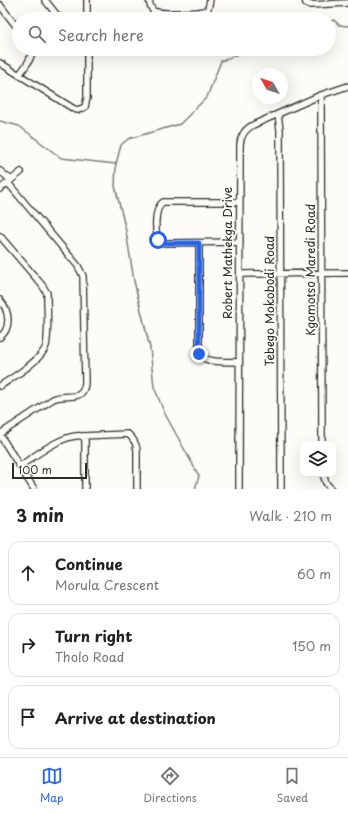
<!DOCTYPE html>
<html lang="en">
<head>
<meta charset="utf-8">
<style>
  :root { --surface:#fff; --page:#f6f6f6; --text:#222; --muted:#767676; --line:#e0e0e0; --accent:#2563eb }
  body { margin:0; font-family:"Playpen Sans",sans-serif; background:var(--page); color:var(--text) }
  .controls { position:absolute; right:12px; bottom:12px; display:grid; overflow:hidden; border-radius:8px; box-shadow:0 4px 16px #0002 }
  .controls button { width:36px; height:36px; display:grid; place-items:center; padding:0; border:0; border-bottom:1px solid var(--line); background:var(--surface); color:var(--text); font:20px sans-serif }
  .compass { position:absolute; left:252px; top:68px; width:36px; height:36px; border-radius:50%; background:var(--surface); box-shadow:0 4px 16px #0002; rotate:310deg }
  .scale { position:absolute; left:12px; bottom:10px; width:75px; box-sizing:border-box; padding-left:4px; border:2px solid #2b2b2b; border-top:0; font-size:11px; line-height:14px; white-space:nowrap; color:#2b2b2b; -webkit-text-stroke:3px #fdfcf7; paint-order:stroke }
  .stop { position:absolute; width:12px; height:12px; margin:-9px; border:3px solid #2563eb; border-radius:50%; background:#fff }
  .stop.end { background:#2563eb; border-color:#fff; box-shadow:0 1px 4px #0008 }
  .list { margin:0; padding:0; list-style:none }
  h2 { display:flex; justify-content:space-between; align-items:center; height:52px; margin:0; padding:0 16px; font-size:17px }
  h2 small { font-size:13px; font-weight:400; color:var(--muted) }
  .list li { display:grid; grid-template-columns:26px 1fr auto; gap:12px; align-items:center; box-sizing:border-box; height:64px; margin:0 8px 8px; padding:0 8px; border:1px solid var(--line); border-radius:12px }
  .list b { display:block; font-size:15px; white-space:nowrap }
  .list p { margin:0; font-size:13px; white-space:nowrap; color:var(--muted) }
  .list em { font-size:13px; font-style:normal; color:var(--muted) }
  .icon { flex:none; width:22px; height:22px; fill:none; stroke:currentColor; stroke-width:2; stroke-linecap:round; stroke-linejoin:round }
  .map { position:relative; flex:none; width:348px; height:489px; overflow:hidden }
  .search { position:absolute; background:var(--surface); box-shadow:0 4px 16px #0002; left:12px; right:12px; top:12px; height:44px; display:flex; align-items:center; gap:10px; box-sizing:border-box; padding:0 14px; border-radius:22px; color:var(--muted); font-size:15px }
  .sheet { height:268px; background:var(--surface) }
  nav { display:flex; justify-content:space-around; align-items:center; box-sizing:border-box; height:56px; border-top:1px solid var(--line); background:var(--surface); font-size:11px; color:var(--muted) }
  nav a { display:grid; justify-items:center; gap:2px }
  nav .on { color:var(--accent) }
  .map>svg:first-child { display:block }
</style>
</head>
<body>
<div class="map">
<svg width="348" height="489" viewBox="0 0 348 489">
  <rect width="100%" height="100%" fill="#fdfcf7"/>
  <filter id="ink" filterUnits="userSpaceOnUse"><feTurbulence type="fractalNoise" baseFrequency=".025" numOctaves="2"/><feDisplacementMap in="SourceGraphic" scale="8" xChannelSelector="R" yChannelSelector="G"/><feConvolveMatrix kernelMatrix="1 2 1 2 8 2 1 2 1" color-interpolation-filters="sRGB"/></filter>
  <g filter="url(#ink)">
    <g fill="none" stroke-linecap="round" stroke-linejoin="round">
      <path stroke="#7e7d7b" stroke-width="1.5" d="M329,22L334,20L339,25L348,26
        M0,121L19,126L61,158L116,164L121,145L128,139L180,124L207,97L221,61L250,49
        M116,164L115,186L126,231L134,281L150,348L154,387L165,414L199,476L195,489"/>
      <defs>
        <path id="minor" d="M45,0L60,19
          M149,0L150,5L153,11C161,14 201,14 208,9L210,0
          M305,0L306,3L310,5L348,3
          M0,5L19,30
          M87,19V0
          M0,63L74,109L78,110L85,107L87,98V49
          M19,75C25,67 32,59 32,49
          M321,95L322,444
          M278,114L280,130L281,489
          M0,171L11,180
          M0,189L21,172
          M240,202H163C154,208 154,234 160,242L165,243L240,242
          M0,236L42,285L47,293V297C47,310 49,333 46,346C42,360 12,378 0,386
          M199,243V354C207,364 227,361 239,362
          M240,274L348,273
          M0,300C9,310 12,328 0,337
          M0,434L53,399C67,393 84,403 85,382L83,276L78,266L8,183
          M0,435L34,489
          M82,436L128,434C134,439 136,443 137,450V489
          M20,466C35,456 64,433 82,436L85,439V489
          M323,474L326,483L331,489
          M239,489L240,144C241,135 245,129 253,125L321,95L348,86"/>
      </defs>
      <use href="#minor" stroke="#2b2b2b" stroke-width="8"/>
      <use href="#minor" stroke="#fdfcf7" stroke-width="5.5"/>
    </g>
  </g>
  <g fill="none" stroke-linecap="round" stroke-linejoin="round" filter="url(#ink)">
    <path stroke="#2563eb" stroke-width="5" d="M158,240L165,243H199V354"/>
  </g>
  <g text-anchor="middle" stroke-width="3.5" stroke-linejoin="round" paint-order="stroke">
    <g font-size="12" fill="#2b2b2b" stroke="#fdfcf7">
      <text transform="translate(228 253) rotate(-90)" y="4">Robert Mathekga Drive</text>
      <text transform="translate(311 270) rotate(-90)" y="4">Kgomotso Maredi Road</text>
      <text transform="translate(270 301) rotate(-90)" y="4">Tebego Mokobodi Road</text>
    </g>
  </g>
</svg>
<div class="controls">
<button><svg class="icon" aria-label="layers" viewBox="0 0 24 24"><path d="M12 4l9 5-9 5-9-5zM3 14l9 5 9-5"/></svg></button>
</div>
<svg class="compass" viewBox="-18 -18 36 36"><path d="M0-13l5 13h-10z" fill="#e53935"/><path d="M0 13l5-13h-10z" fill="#767676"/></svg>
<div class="scale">100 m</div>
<div class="stop" style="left:158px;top:240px"></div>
<div class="stop end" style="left:199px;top:354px"></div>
<div class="search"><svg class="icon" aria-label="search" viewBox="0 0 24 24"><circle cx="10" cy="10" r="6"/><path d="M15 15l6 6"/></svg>Search here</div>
</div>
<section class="sheet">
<h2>3 min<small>Walk · 210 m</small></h2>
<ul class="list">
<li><svg class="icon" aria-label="ahead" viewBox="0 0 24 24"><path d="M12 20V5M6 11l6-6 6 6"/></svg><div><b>Continue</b><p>Morula Crescent</p></div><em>60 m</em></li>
<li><svg class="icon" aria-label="right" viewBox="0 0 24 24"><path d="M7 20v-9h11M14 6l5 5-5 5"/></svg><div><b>Turn right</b><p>Tholo Road</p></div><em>150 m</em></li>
<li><svg class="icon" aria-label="arrive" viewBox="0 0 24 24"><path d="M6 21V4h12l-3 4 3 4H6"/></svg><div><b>Arrive at destination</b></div></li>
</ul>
</section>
<nav>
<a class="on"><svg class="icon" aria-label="map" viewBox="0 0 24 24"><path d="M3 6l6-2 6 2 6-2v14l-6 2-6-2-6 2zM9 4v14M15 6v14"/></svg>Map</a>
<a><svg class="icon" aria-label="directions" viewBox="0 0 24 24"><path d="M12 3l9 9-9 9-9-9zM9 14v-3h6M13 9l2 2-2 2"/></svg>Directions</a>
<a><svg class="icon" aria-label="saved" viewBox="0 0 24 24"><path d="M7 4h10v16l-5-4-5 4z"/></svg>Saved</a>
</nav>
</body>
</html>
